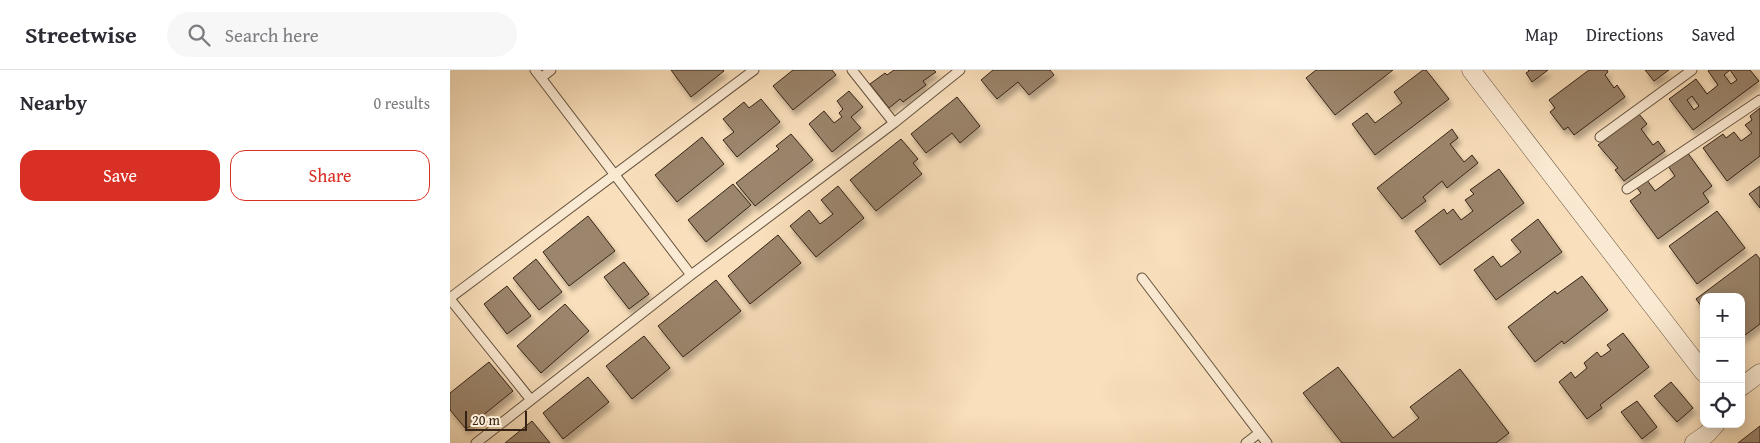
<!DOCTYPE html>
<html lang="en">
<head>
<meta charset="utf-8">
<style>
  :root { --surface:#fff; --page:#f7f7f7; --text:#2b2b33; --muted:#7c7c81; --line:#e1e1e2; --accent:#d93025 }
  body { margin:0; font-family:"Gentium Book Plus",serif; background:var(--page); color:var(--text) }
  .controls { position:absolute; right:15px; bottom:15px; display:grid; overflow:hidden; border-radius:10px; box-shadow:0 2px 12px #0003 }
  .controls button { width:45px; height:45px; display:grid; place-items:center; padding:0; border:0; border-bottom:1px solid var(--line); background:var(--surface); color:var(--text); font:25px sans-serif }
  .scale { position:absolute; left:15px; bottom:12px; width:62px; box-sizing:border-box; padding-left:5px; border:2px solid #352416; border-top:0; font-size:14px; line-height:18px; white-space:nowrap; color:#352416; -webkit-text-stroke:4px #fbead3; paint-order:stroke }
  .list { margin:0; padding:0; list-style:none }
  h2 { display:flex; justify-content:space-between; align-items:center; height:65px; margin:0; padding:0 20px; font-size:21px }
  h2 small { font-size:16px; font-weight:400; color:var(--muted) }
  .actions { display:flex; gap:10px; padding:15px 20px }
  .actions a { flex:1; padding:11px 0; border:1px solid var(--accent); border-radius:15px; text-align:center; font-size:18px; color:var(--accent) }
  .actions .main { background:var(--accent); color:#fff }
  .icon { flex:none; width:28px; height:28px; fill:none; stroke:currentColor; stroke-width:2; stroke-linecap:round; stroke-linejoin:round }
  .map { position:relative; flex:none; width:1310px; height:373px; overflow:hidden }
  header { display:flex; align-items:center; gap:30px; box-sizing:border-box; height:70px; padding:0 25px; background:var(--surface); border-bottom:1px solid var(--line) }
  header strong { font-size:24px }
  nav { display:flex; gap:28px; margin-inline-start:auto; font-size:18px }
  .search { width:350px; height:45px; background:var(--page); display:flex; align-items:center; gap:12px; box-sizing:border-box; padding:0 18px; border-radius:28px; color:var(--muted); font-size:19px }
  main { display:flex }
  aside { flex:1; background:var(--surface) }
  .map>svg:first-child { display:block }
</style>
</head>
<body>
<header>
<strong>Streetwise</strong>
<div class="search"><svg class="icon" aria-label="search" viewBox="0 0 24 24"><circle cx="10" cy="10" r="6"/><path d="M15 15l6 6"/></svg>Search here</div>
<nav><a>Map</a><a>Directions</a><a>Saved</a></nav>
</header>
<main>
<aside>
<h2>Nearby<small>0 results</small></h2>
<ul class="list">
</ul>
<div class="actions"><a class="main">Save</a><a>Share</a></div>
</aside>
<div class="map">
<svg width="1310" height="373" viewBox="0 0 1310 373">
  <defs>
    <filter id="shadow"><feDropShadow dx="3" dy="5.5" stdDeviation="2.5" flood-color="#0004"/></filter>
  </defs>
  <rect width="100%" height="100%" fill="#f9dfbb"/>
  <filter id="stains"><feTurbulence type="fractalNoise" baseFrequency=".004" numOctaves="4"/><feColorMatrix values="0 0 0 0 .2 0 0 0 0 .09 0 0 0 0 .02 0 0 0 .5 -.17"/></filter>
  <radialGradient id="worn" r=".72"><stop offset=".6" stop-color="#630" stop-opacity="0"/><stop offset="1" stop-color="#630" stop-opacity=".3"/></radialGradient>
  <path fill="#9b856c" stroke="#352416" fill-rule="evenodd" filter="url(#shadow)" d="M221,0H273L274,1L241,27Z
    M343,0H382L386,5L343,40L323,16Z
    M444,0H484L486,2L473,11L476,15L453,32L450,29L439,38L420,14L435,3L437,5Z
    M543,0H600L604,5L579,25L568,12L547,29L531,10Z
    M866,0H943L885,45L856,8Z
    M973,0H976L999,29L925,85L902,54L917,43L925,53L952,33L944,22Z
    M1078,0H1098L1082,12L1076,3L1079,1Z
    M1139,0H1157L1158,2L1155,5L1164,18L1167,15L1175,27L1124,65L1118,57L1114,60L1100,42L1105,38L1099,30Z
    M1195,0H1219L1204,11Z
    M1260,0H1300L1309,11L1243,60L1219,29L1246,9L1257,24L1268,15L1258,1ZM1280,0L1287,10L1281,14L1274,5ZM1242,26L1249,36L1244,40L1237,30Z
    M399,21L413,37L401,47L411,58L382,82L359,54L374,41L384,53L392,47L389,43L393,39L387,31Z
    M507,27L530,56L510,73L502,63L476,83L461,64Z
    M311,29L330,52L287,87L273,70L284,62L273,49L294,32L299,38Z
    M1310,38V86L1277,111L1253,78L1273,64L1276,68L1284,62L1291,71L1302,63L1295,55L1302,50L1300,46Z
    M1189,44L1197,54L1191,59L1203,75L1208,71L1215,81L1174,111L1165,100L1168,98L1148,75Z
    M1002,59L1008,68L1000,74L1014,92L1022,85L1028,93L997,118L992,111L973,127L976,131L952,149L927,118Z
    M341,64L363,90L305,136L286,113L329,79L326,76Z
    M252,67L274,94L227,132L205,105Z
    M451,69L468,89L463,93L472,104L426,141L400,110Z
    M1237,82L1262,116L1253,123L1259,132L1208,169L1180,131L1191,123L1187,118L1197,110L1205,121L1225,106L1218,96Z
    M1049,99L1074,133L990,195L965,161L994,139L997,144L1003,139L1011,150L1023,141L1015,130L1024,124L1020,120Z
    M283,114L301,135L256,172L238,150Z
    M388,116L414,148L366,187L340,156L359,140L370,154L383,144L371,130Z
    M1310,116V138L1299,124Z
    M1267,141L1295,178L1247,214L1219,176Z
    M138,146L165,181L119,216L93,182Z
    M1088,149L1112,182L1046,230L1024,200L1043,186L1051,197L1071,182L1061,170Z
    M328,165L351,193L300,234L278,206Z
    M1306,184L1310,189V254L1291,268V227H1254V240L1246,229Z
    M86,189L112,222L89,240L63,208Z
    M174,192L199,224L179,239L154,207Z
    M1132,206L1158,240L1114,274L1112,271L1085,292L1058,257L1105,221L1107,224Z
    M266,210L291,241L233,287L208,256Z
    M57,216L81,246L57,264L34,234Z
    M115,234L139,261L91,303L67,276Z
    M1173,263L1199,297L1150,335L1152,338L1137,349L1109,312L1121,302L1125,308L1137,298L1134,293L1147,282L1151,287L1161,280L1157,275Z
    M194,266L220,298L182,329L156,296Z
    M39,292L63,321L16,359L0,340V323Z
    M888,297L943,368L969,348L960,337L1010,299L1059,363L1046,373H892L853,323Z
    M138,307L159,332L113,369L93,343Z
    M1221,312L1243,338L1227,352L1204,326Z
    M1187,331L1207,357L1192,369L1171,342Z
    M82,351L100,373H55Z
    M1310,356V373H1288Z"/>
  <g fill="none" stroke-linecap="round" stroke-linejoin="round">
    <defs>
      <path id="service" d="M85,0L241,205
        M402,0L444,53
        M91,8L101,0
        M1150,67L1242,0
        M1177,119L1310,30
        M692,208L817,373
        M0,228L304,0
        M0,229L81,330
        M26,373L241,205L444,53L510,0
        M796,373L809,363"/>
      <path id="minor" d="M1021,0L1254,303
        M1291,317L1310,303
        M1244,373L1257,364L1266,354"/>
    </defs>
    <use href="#service" stroke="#66533f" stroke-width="11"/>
    <use href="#minor" stroke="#66533f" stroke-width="19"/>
    <use href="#service" stroke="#fbead3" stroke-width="9"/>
    <use href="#minor" stroke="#fbead3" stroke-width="18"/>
  </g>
  <rect width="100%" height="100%" filter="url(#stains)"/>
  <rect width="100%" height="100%" fill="url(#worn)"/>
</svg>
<div class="controls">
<button>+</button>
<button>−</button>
<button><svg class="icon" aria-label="locate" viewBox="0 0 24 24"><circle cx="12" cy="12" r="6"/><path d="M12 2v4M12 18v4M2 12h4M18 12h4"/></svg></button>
</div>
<div class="scale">20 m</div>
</div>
</main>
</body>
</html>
